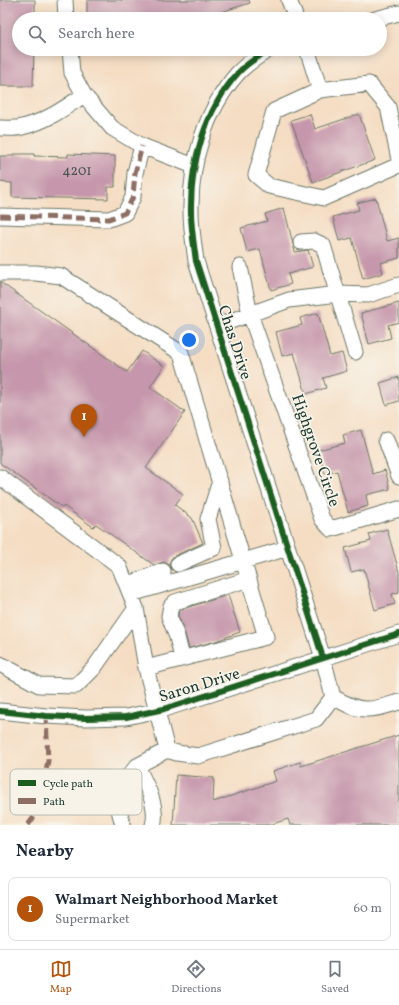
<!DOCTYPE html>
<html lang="en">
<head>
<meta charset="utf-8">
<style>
  :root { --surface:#fff; --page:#f2f2f3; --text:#1f2937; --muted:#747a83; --line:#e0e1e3; --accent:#b45309 }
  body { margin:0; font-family:Vollkorn,serif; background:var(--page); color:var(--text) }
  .you { position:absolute; left:189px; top:340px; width:14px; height:14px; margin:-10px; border:3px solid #fff; border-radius:50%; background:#1a73e8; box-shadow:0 0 0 6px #1a73e833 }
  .badge { display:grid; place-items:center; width:26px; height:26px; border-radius:50%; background:var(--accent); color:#fff; font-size:13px; font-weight:700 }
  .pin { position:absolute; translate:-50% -33px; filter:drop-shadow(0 1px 2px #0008) }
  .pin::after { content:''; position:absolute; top:21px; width:14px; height:12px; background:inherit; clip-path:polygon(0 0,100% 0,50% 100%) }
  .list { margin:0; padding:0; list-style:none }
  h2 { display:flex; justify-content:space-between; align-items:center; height:52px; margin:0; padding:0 16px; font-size:17px }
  h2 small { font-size:13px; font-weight:400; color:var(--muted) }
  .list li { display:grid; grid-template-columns:26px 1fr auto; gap:12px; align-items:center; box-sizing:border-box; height:64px; margin:0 8px 8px; padding:0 8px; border:1px solid var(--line); border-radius:8px }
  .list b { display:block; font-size:15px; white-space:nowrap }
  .list p { margin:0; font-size:13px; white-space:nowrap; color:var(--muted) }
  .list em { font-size:13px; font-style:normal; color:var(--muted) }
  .icon { flex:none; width:22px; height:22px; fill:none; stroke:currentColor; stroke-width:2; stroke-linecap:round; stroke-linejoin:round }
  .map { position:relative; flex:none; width:399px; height:825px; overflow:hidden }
  .search { position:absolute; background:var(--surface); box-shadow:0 2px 10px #0003; left:12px; right:12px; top:12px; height:44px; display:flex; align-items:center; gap:10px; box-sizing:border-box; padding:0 14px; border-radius:22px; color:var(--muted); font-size:15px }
  .sheet { height:124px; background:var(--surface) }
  nav { display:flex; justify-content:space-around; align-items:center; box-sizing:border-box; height:56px; border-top:1px solid var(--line); background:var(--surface); font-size:11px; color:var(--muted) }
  nav a { display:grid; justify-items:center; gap:2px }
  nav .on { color:var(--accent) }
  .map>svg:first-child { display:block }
</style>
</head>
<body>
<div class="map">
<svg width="399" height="825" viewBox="0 0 399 825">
  <rect width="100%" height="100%" fill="#f7f3e8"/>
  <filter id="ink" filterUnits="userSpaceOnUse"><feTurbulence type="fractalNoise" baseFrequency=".025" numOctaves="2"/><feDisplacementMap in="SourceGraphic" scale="8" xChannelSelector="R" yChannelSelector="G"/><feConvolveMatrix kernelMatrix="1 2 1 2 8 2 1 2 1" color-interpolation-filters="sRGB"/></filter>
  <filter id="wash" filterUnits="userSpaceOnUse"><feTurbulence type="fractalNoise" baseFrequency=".012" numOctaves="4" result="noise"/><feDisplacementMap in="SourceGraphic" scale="16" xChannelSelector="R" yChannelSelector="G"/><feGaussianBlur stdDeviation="0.9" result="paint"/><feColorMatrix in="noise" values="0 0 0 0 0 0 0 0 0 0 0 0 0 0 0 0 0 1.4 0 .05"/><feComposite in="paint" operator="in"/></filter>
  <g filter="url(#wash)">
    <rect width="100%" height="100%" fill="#f5ddc3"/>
    <g id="blocks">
      <path fill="#c697ac" d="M0,0H35V19H19V49H34L33,86H0Z
        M87,0H249L250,3L221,12V13L189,19H87Z
        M310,114L315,129L359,114L375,160L313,182L291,120Z
        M13,154H34V156L68,157V154L115,156V187H108V199L12,197V183L0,182V156H13Z
        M376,198L387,241L399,238V258L380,263L383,273L363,279L352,238L339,241L333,217L359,210L357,203Z
        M284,208L295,252L308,250L313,267L288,274L291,284L271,290L260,249L247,252L241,228L267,221L265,214Z
        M0,282L127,372L142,351L164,366L150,387L185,412L146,468L183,494L175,505L192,518L203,543L174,556L171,559L169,565L164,562L154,565L96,524L93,527L64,506L63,508L0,463Z
        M399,303V322L388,325L391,338L369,344L361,313Z
        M318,313L330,356L342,353L347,371L323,378L326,388L306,394L294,353L282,356L276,332L302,325L300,318Z
        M399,377V401L386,405L380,383Z
        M361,430L373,474L385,470L390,489L366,495L368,506L348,512L337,471L325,474L318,450L345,443L343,435Z
        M387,529L399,572V592L392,594L395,604L375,610L364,569L351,572L345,548L371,541L369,534Z
        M228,595L240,632L213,642L189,648L185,634L178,615L179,610Z
        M399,735V825H290L288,819L269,825H173L176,775L214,778L213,802L276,781L273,771L300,762L301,766Z"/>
    </g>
  </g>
  <g filter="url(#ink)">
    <use href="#blocks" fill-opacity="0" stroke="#6a7566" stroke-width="1"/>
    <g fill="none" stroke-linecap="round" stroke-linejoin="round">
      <defs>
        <path id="minor" d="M65,0L66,19
          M289,0L296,19
          M375,19L399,13
          M70,49L72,73L84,95L112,128L142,146L194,166
          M307,49L320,90
          M0,128C7,128 15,129 22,127C45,122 65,108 84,95
          M399,159L388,107L369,84L320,90L274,111L256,175L269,186L324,198L399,165
          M0,216L109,219L125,213L133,197L135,173L142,146
          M301,242L314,241L323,245L355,352
          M240,267L250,314L322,519L331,529L399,509
          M0,273H36L61,276L181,353L266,637L146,668
          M217,326L289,300L338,294L368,295L399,285
          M386,440L399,476
          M0,477L119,566L136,608L146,668L167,750
          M178,564L214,548L208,519L220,481
          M127,585L163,571
          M131,594L288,548
          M182,658L177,637L169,616L171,606L175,602L249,579
          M0,664L39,685L76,686L94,668L136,608
          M333,697C342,702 354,709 365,709C376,710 388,705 399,702
          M0,711L46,716L86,718L126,717L164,709L399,634
          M137,766C145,783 159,806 153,825
          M123,825L118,806L124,782L137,766L167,750L177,753L198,756L316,719L333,697L323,658L196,261C194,245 191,228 191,212C190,163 205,110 238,73C247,63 259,56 270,49"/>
      </defs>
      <use href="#minor" stroke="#6a7566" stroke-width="17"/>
      <use href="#minor" stroke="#fff" stroke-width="15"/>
      <path stroke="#8d6e63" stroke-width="5" stroke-dasharray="10 5" stroke-linecap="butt" d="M0,216L109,219L125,213L133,197L135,173L142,146
        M28,825L37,813L48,761L46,716"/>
      <defs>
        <path id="cycleway" d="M270,49C259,56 247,63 238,73C205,110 190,163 191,212C191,228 194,245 196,261L323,658
          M0,711L46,716L86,718L126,717L164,709L399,634"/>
      </defs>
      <use href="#cycleway" stroke="#f7f3e8" stroke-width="8"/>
      <use href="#cycleway" stroke="#1b5e20" stroke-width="6"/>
    </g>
  </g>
  <g text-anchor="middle" stroke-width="3.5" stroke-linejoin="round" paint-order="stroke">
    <g font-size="14" fill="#495452">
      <text x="77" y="175">4201</text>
    </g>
    <g font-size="16" fill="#1f3d34" stroke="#f7f3e8">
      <text transform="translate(236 342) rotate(72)" y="6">Chas Drive</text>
      <text transform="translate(317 450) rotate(71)" y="6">Highgrove Circle</text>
      <text transform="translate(199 684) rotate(-17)" y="6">Saron Drive</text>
    </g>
  </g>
  <rect x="10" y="769" width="132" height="46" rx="6" fill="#f7f3e8" stroke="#b6bcb2" stroke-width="1"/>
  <rect x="18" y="780" width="18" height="6" fill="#1b5e20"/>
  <rect x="18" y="798" width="18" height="6" fill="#8d6e63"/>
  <g font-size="11" fill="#1f3d34">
    <text x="43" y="787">Cycle path</text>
    <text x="43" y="805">Path</text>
  </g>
</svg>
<div class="you"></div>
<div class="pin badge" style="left:84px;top:437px">1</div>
<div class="search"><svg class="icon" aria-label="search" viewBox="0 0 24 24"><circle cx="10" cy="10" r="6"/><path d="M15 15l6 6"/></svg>Search here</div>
</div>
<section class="sheet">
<h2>Nearby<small></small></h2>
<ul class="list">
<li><span class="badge">1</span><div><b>Walmart Neighborhood Market</b><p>Supermarket</p></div><em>60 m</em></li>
</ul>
</section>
<nav>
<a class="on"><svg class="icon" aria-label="map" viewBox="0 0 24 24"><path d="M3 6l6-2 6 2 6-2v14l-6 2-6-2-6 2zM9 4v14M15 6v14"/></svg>Map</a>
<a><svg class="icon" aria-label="directions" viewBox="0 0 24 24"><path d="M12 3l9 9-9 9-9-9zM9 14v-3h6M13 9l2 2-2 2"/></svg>Directions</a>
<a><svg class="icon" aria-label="saved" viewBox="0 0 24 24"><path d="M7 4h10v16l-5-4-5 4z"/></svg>Saved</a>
</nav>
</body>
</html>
